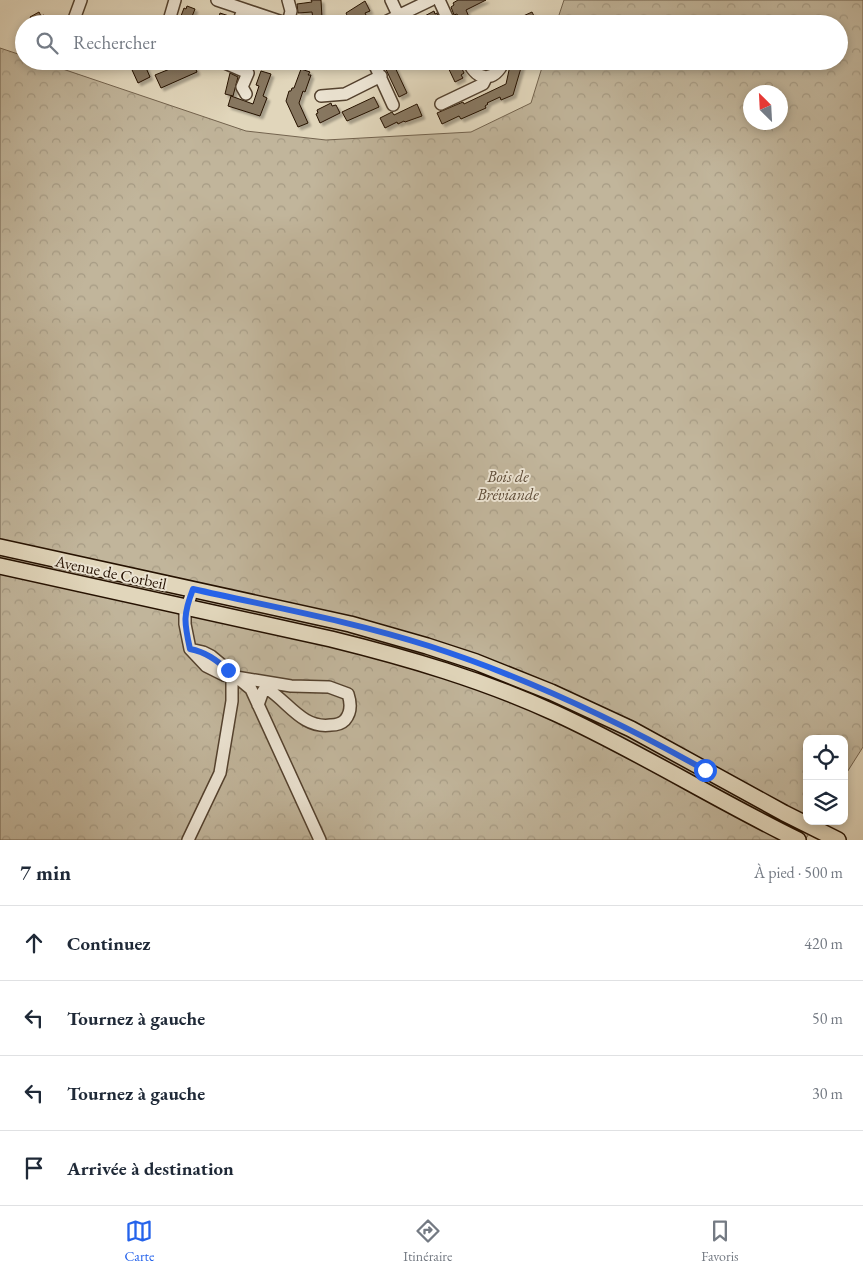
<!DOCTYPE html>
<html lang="fr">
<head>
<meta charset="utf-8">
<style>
  :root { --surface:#fff; --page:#f2f2f3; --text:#1f2937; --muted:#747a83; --line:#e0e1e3; --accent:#2563eb }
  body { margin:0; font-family:"EB Garamond",serif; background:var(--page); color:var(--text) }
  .controls { position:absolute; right:15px; bottom:15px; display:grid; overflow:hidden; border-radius:10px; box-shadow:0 2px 8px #0003 }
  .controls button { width:45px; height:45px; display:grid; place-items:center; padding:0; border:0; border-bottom:1px solid var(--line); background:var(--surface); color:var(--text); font:25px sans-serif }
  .compass { position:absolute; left:743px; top:85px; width:45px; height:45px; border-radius:50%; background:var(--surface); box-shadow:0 2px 8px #0003; rotate:336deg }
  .stop { position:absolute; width:15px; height:15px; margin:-11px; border:4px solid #2563eb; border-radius:50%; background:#fff }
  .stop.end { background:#2563eb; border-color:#fff; box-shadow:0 1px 5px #0008 }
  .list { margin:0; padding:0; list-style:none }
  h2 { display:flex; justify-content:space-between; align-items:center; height:65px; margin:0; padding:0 20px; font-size:21px }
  h2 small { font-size:16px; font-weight:400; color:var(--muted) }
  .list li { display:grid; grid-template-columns:32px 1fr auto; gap:15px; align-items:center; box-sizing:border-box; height:75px; padding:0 20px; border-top:1px solid var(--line) }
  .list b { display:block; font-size:19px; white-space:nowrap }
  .list em { font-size:16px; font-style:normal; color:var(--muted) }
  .icon { flex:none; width:28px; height:28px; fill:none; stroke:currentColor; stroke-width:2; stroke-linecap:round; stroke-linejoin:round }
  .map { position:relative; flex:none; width:863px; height:840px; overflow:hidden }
  .search { position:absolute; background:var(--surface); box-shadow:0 2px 8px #0003; left:15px; right:15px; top:15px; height:55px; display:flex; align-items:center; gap:12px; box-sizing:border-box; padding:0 18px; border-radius:28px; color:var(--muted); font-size:19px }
  .sheet { height:365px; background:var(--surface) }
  nav { display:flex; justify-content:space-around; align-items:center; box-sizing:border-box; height:70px; border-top:1px solid var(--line); background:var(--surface); font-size:14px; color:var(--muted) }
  nav a { display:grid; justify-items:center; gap:2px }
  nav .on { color:var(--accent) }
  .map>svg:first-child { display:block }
</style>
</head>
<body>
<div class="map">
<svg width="863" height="840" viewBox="0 0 863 840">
  <defs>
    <pattern id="forest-crowns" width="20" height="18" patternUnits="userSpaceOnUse" patternTransform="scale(1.25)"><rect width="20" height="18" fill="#c1b59b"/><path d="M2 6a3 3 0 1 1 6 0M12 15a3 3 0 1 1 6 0" fill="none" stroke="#a69b84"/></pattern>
    <filter id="shadow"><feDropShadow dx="3" dy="3" stdDeviation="1" flood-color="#0004"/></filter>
  </defs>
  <rect width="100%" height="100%" fill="#e1d6bb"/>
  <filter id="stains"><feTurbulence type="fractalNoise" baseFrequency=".004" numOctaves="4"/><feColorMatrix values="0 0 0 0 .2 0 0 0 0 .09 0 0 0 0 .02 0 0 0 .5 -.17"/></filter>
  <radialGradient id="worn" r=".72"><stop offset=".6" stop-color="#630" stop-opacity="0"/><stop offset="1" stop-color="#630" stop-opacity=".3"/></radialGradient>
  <path fill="url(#forest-crowns)" stroke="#73634e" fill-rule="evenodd" d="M564,0H863V747L844,777V739H807V821H817L805,840H0V48L24,56V61H39L246,131L326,140L471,132L531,103L544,61H839V24H556ZM750,92H780V122H750Z"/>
  <path fill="#877761" stroke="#251100" filter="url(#shadow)" d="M311,0H321L322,18L313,19L312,12L298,13L297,4L312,2Z
    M458,0H486L466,10L472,24H462L457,14L454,15L451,7L454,5L453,3Z
    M365,1L370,11L365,13L366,15L350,22L346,13Z
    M187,6L195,9L191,19L181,16L184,8L186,9Z
    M434,11L435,14L437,13L441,22L436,24H424L421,18Z
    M39,12L41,16L44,15L49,24H26L32,21L30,17Z
    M532,12L537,22L533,24H524L521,17Z
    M220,13L232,17L231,24H221L222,22L218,20Z
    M128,61H143L150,77L138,83Z
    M382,61H392L407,93L399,97Z
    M445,61H458L464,73L461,75L463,78L455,82Z
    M511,61H523L513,95L501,100L500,97L487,103L488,104L485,106L486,108L461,119L459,116L442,124L437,113L463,102L464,104L506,84Z
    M187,62L188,65L193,63L197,72L161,88L155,75Z
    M301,69L310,72L308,75H311L305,92L303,91L299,103L308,123L298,127L286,101L289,91H291L292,88H294Z
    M261,71L271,74L263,96L267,98L260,116L228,106L231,96L253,104L259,86L256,85Z
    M230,73L238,77L233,96L225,94Z
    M374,97L379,107L347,121L342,112Z
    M331,103L332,106L336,105L340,113L320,123L316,114L318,113L317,110Z
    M417,104L422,116L405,122L404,121L398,124L397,122L385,128L380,118L392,112L394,115Z"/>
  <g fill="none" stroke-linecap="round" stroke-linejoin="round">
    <defs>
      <path id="minor" d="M217,0L288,24
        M391,0L398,15
        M439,0L450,24
        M73,22L81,0
        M288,23L291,11L288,0
        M168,24L175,0
        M238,24L243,9
        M381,24L431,0
        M226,61L225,63L248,73L242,87L246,94
        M373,61L393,105
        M468,61C477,82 495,82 504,61
        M321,96L345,94L381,76
        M441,104L483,84L486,78
        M193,589L185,613V624L190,649L206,666L224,675L291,686L329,687L348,694C351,703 351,713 345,720C341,724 336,725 331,725C303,729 289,703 269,690L263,691L258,705
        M190,649L203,652L211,656L251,689L320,840
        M188,840L220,773L232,701V676"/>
      <path id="major" d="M0,547L350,624L427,646L476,662L551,692L631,729L784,813L838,840
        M0,566L331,639C408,658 483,680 555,713C638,751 716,800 798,840"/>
    </defs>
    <use href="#minor" stroke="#54422f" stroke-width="14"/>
    <use href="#major" stroke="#251100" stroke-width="18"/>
    <use href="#minor" stroke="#ece4d3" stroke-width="11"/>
    <use href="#major" stroke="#e1d6bb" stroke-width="15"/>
  </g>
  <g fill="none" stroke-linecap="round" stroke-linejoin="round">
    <path stroke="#2563eb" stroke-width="6" d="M228,670C216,660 206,652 190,649C184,622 183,615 193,589C272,607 351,621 429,646C525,677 616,720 705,770"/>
  </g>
  <g text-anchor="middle" stroke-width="4" stroke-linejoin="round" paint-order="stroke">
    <g font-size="16" font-style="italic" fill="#5c4a36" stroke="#ece4d3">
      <text x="508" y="482">Bois de<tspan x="508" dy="18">Bréviande</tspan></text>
    </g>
    <g font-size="16" fill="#251100" stroke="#ece4d3">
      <text transform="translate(111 572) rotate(12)" y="6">Avenue de Corbeil</text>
    </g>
  </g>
  <rect width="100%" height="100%" filter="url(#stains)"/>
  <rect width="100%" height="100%" fill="url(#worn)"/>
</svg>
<div class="controls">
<button><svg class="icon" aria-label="locate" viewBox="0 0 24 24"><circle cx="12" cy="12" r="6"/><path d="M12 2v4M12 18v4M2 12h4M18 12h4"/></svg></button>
<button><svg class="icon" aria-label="layers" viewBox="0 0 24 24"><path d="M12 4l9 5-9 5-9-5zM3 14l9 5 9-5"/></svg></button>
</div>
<svg class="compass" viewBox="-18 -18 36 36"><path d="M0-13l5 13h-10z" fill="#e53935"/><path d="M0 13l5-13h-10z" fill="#747a83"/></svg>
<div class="stop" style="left:705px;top:770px"></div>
<div class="stop end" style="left:228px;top:670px"></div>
<div class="search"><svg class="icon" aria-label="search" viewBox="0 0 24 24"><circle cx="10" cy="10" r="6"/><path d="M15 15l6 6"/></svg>Rechercher</div>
</div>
<section class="sheet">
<h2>7 min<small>À pied · 500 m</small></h2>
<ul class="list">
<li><svg class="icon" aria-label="ahead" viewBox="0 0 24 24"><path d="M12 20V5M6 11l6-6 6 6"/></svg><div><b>Continuez</b></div><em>420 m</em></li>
<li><svg class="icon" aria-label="left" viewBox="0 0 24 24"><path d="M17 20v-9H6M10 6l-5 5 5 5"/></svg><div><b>Tournez à gauche</b></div><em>50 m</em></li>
<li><svg class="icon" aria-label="left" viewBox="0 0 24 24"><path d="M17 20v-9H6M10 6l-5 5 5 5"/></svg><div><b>Tournez à gauche</b></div><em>30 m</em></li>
<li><svg class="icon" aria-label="arrive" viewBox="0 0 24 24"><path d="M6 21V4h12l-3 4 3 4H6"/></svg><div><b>Arrivée à destination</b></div></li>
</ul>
</section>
<nav>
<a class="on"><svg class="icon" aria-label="map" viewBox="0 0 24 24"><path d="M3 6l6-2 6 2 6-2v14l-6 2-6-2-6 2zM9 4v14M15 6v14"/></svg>Carte</a>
<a><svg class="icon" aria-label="directions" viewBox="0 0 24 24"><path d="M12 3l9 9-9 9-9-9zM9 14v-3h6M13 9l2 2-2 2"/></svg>Itinéraire</a>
<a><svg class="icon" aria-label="saved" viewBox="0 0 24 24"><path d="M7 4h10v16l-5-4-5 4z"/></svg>Favoris</a>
</nav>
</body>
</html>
